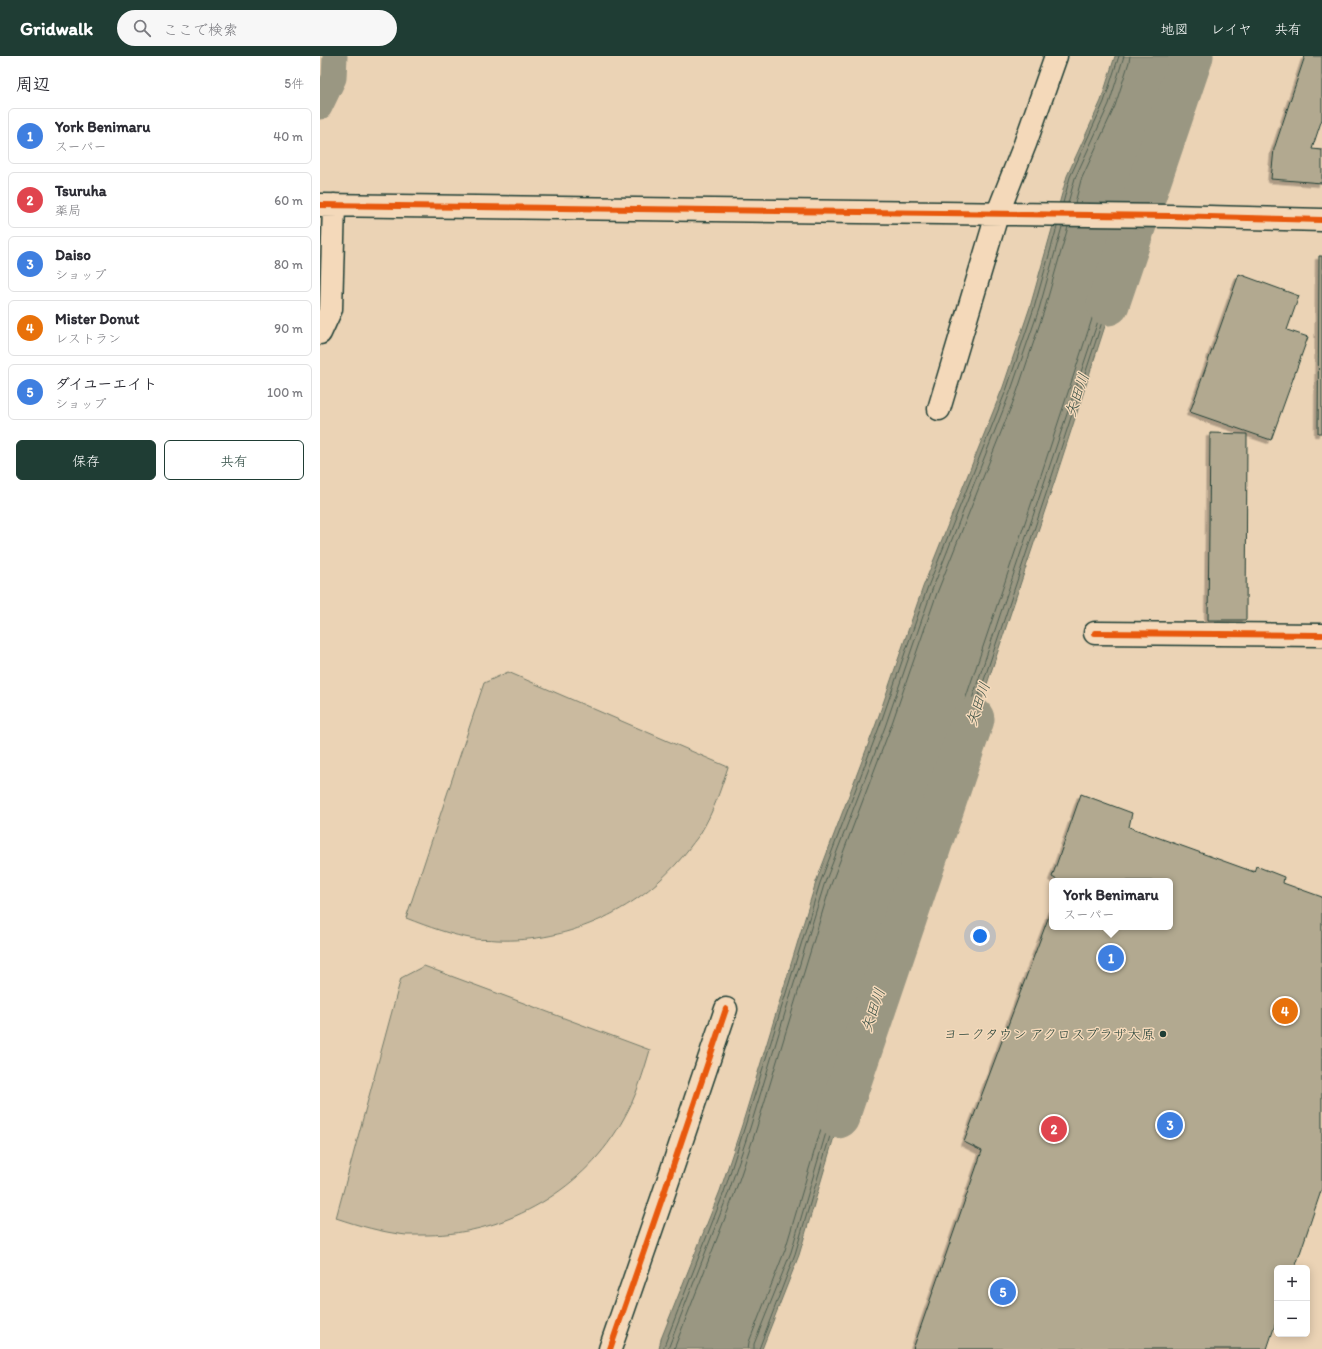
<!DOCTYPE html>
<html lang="ja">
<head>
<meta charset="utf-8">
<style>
  :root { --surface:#fff; --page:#f7f7f7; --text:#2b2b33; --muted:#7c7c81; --line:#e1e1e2; --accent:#1f3d34 }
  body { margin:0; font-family:Itim,"Klee One",sans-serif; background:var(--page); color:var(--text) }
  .controls { position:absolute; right:12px; bottom:12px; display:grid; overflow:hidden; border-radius:6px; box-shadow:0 2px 10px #0003 }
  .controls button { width:36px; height:36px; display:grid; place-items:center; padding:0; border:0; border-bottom:1px solid var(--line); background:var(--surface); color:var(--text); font:20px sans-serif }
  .you { position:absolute; left:660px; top:880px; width:14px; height:14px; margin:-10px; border:3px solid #fff; border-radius:50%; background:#1a73e8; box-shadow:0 0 0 6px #1a73e833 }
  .badge { display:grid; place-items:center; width:26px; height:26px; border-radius:50%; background:var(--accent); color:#fff; font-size:13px; font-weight:700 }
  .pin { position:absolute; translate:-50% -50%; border:2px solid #fff; box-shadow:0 1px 4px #0006 }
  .popup { position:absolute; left:729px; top:822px; width:124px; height:52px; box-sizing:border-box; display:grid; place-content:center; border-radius:6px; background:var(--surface); filter:drop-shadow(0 1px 3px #0005); font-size:13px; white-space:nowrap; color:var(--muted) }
  .popup b { font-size:15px; color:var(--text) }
  .popup::after { content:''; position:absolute; left:50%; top:100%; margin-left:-8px; border:8px solid transparent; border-top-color:var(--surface) }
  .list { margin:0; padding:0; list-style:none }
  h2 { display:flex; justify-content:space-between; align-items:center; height:52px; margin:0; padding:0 16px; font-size:17px }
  h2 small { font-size:13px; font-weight:400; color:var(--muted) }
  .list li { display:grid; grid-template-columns:26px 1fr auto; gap:12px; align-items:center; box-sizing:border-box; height:56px; margin:0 8px 8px; padding:0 8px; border:1px solid var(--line); border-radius:6px }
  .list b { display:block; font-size:15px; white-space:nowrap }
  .list p { margin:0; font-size:13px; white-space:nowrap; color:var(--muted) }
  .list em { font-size:13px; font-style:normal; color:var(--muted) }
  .actions { display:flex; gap:8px; padding:12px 16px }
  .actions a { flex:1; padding:9px 0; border:1px solid var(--accent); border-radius:6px; text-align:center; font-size:14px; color:var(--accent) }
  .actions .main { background:var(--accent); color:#fff }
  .icon { flex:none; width:22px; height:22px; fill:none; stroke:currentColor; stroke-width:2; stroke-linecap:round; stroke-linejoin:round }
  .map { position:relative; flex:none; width:1002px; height:1293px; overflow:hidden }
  header { display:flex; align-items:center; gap:24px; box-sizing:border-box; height:56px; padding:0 20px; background:var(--accent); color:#fff }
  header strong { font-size:19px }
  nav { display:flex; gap:22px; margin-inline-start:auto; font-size:14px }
  .search { width:280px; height:36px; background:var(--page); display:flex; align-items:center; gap:10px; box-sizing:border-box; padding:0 14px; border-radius:22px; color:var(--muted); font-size:15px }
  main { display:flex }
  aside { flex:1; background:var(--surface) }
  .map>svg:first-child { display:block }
</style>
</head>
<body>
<header>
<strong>Gridwalk</strong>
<div class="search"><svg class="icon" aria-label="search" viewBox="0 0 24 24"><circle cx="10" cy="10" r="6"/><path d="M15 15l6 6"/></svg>ここで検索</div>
<nav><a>地図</a><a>レイヤ</a><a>共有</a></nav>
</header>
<main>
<aside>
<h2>周辺<small>5件</small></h2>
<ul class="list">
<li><span class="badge" style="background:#3f7fe0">1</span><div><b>York Benimaru</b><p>スーパー</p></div><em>40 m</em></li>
<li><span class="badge" style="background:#e0444e">2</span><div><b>Tsuruha</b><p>薬局</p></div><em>60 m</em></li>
<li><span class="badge" style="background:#3f7fe0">3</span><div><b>Daiso</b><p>ショップ</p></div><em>80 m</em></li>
<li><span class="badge" style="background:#e8710a">4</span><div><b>Mister Donut</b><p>レストラン</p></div><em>90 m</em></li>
<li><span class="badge" style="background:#3f7fe0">5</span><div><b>ダイユーエイト</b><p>ショップ</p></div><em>100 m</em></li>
</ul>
<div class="actions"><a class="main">保存</a><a>共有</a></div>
</aside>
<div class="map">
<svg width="1002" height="1293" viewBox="0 0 1002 1293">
  <defs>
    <filter id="shadow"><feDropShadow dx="-3.5" dy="3.5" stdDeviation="0" flood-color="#0004"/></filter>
  </defs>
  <rect width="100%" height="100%" fill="#ebd3b5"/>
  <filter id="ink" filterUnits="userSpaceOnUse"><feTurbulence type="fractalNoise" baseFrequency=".025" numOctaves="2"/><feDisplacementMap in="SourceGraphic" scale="8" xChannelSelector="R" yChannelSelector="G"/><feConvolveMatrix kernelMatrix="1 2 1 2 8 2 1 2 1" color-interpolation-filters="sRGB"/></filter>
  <g filter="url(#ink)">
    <path fill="#caba9f" stroke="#747c6a" d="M188,616L408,711C400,735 393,757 380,778C376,784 371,789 367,795C322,853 250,887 177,884C170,883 162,884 155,883C131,879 109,871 86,862L164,627Z
      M104,910L330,994C323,1018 316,1041 304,1062C266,1133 187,1178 108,1179C101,1179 93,1179 86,1179C61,1176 40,1170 16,1162L81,922Z"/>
    <path fill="#9a9782" stroke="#697363" d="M795,0H891L859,85L816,156L785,270L735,424L656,661L573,882L479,1199L442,1293H339L341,1283L400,1135L422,1069L496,826L556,668L603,531L683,331L710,251L747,120L781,45Z"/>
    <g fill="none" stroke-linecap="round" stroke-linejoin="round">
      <path stroke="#506153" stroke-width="1" d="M743,147L750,121L784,46L799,0
        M748,147L755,122L789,48L804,0
        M755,147L761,124L795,50L809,6L810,0
        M804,147L846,79L875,0
        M811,147L851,81L881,0
        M817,148L856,83L887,0
        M343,1293L404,1136L425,1070L500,827L560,669L607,533L687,332L714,252L737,171
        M348,1293L408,1138L430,1072L504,829L565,671L612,534L691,334L719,253L742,171
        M354,1293L414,1139L436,1074L510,831L570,673L617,537L697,336L724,255L748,171
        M428,1293L429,1286L465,1194L559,877L641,656L721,419L771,266L797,171
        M434,1293V1288L471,1196L564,879L647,658L777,268L803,171
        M439,1293L475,1198L569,881L652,660L731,423L781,269L808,171"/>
      <path stroke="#9a9782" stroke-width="25" d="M0,51L14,22L15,0"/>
      <path stroke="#9a9782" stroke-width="43" d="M788,248L872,0
        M518,1061L653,663"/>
    </g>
    <path fill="#b2a990" stroke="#1f3d34" filter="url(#shadow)" d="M985,0H1002V63L992,93L1002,94V127L951,123L954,93Z
      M999,200H1002V377H998Z
      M919,218L979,240L967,274L988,281L951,384L870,356Z
      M890,377L927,378L926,564H888Z
      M761,738L812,757L809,771L934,816L936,810L964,821L963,827L1002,841V1132L975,1212H957V1263L947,1293H593L662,1095L644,1086L732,852V871H850V825H739L732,821Z"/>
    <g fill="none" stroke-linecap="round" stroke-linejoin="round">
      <defs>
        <path id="minor" d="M0,149L850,160L1002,164
          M0,277L11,253L14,149
          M619,353L677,159L705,88L736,0
          M775,577L1002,579
          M290,1293L344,1137L406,953"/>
      </defs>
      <use href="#minor" stroke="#1f3d34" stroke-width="25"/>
      <use href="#minor" stroke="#f4d9ba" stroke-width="22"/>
      <defs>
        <path id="cycleway" d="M0,149L850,160L1002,164
          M775,577L1002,579
          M290,1293L344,1137L406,953"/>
      </defs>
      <use href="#cycleway" stroke="#f4d9ba" stroke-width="8"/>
      <use href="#cycleway" stroke="#e8590c" stroke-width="6"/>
    </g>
  </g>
  <circle fill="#1f3d34" stroke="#f4d9ba" stroke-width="1.5" cx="843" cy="978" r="4"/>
  <g text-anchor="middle" stroke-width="3" stroke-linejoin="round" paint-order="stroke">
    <g font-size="14" fill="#1f3d34" stroke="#f4d9ba" text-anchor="end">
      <text x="835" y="983">ヨークタウン アクロスプラザ大原</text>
    </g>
    <g font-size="15" font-style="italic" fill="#384f44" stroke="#f4d9ba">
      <text transform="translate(757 339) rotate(-71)" y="5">矢田川</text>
      <text transform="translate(658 648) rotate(-71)" y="5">矢田川</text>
      <text transform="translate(553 954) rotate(-71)" y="5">矢田川</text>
    </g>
  </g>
</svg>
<div class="controls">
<button>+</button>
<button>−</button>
</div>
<div class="you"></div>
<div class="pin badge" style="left:791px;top:902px;background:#3f7fe0">1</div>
<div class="popup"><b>York Benimaru</b>スーパー</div>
<div class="pin badge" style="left:734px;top:1073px;background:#e0444e">2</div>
<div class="pin badge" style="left:850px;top:1069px;background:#3f7fe0">3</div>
<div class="pin badge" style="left:965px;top:955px;background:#e8710a">4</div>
<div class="pin badge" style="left:683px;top:1236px;background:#3f7fe0">5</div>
</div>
</main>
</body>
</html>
